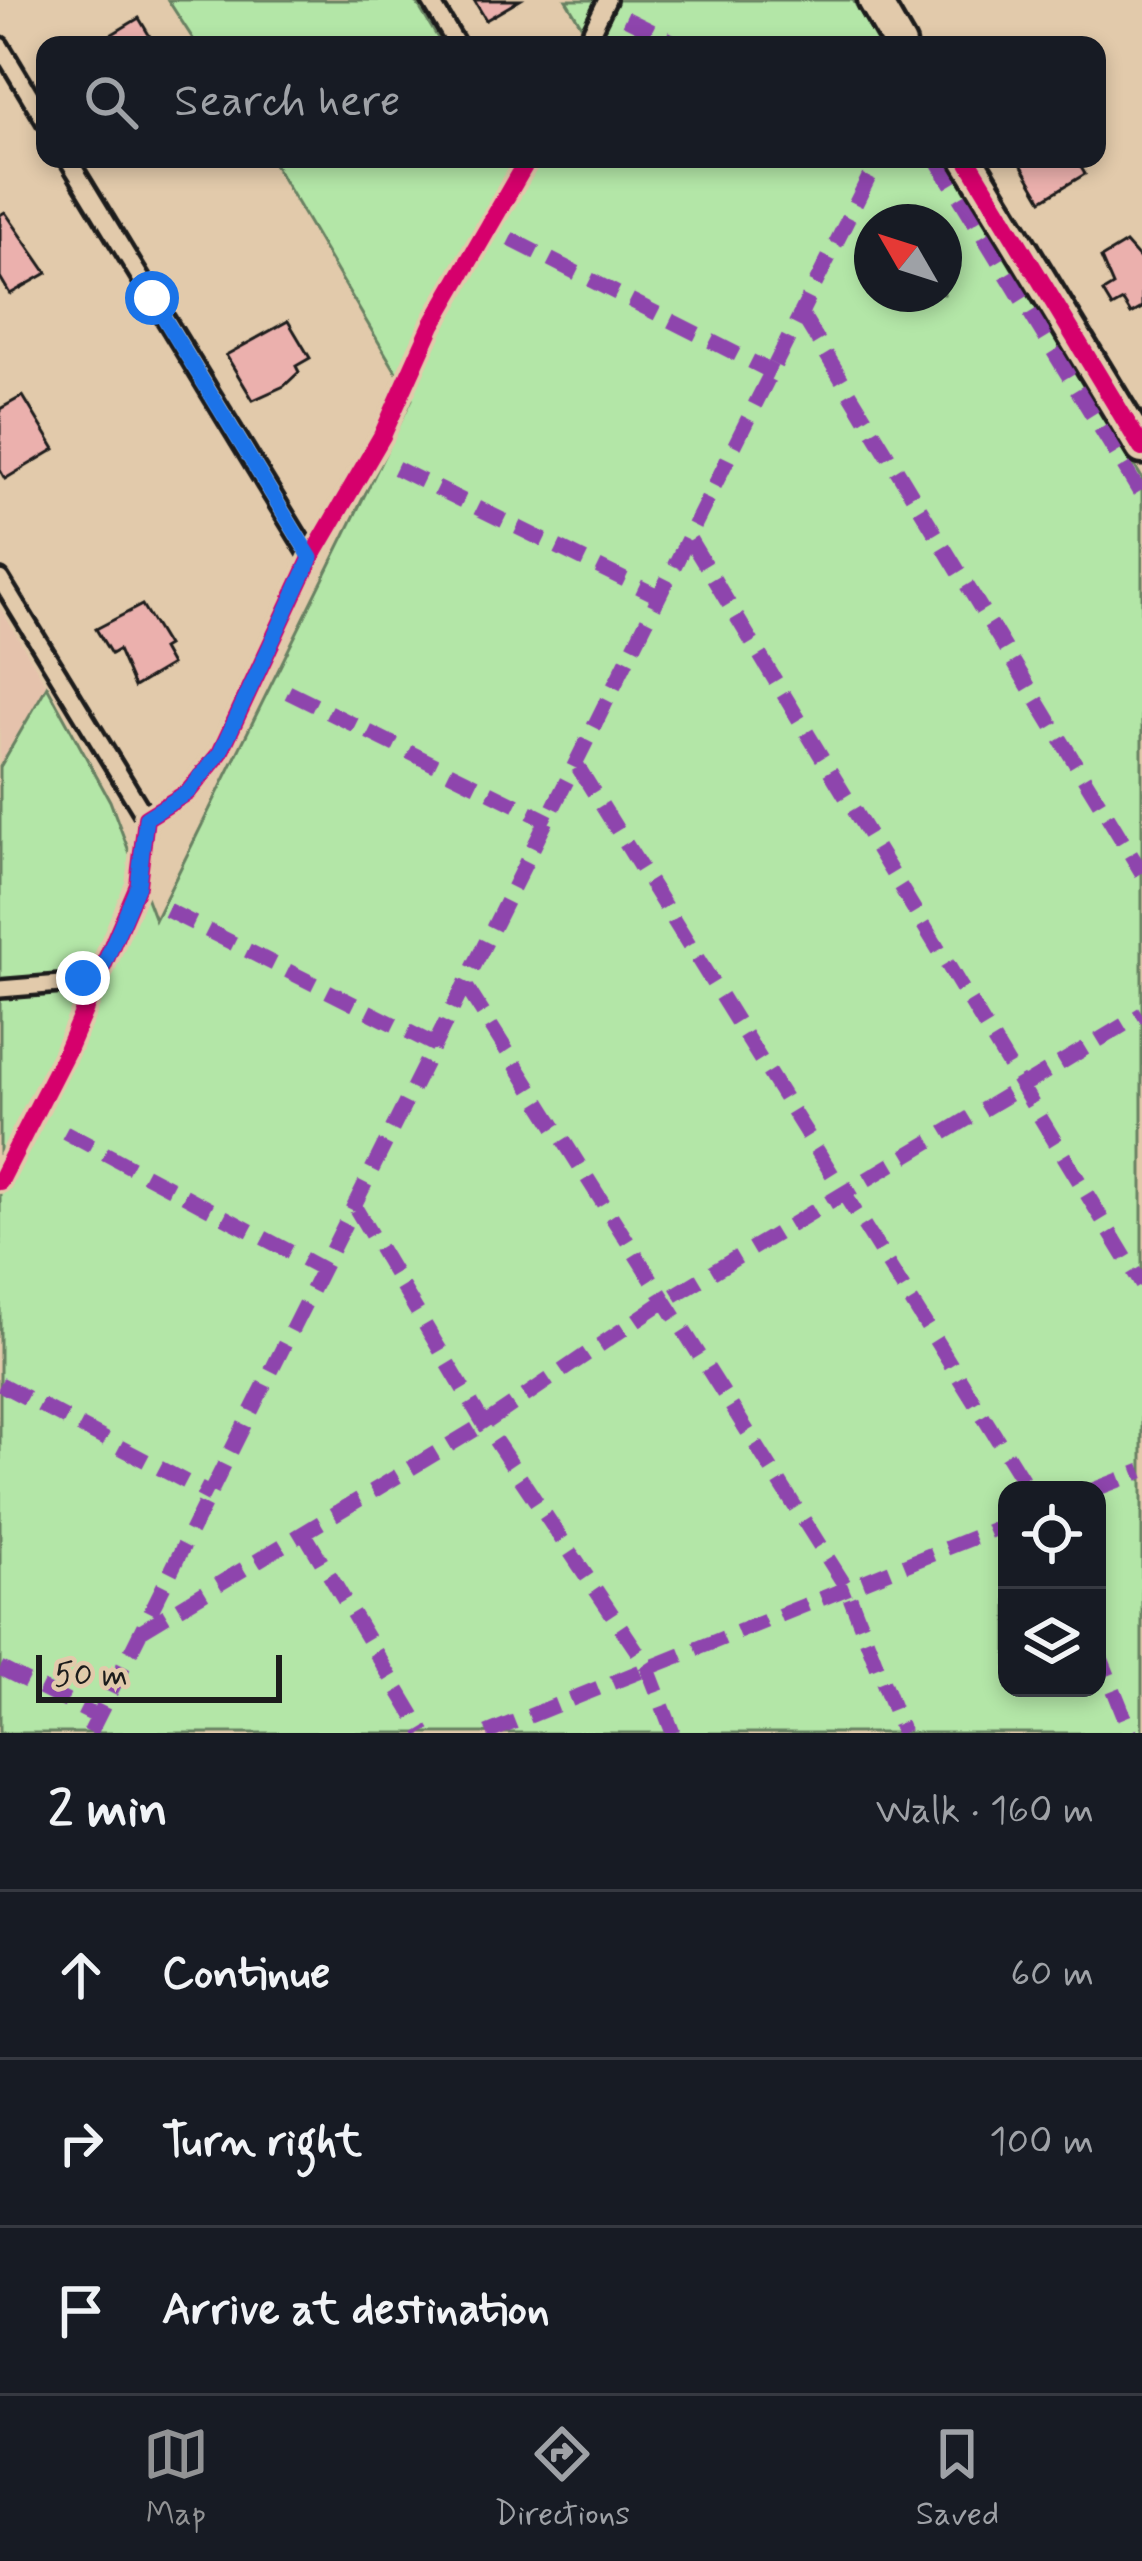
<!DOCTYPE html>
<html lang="en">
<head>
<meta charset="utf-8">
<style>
  :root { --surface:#171b24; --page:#242831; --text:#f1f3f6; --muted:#9ea1a6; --line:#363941; --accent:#919294 }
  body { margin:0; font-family:Mynerve,sans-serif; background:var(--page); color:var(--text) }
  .controls { position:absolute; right:36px; bottom:36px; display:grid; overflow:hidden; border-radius:24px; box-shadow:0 6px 18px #0003 }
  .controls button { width:108px; height:108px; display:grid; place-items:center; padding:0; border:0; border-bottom:3px solid var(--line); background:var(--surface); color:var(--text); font:60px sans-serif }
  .compass { position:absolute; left:854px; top:204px; width:108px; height:108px; border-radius:50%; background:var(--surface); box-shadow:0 6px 18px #0003; rotate:309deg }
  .scale { position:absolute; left:36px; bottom:30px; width:246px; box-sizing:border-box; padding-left:12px; border:6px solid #1c1c1c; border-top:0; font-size:33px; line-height:42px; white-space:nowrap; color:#1c1c1c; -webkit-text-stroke:9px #e2caab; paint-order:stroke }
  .stop { position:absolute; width:36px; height:36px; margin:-27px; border:9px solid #1a73e8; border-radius:50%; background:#fff }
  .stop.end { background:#1a73e8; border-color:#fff; box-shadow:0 3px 12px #0008 }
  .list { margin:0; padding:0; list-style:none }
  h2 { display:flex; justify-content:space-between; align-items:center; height:156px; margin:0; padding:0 48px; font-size:51px }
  h2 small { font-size:39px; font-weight:400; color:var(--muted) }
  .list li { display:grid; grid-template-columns:78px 1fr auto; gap:36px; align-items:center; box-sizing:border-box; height:168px; padding:0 48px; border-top:3px solid var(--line) }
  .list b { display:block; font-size:45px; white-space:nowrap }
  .list em { font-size:39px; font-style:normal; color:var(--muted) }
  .icon { flex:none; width:66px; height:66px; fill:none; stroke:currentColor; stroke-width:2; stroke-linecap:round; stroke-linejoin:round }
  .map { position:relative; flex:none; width:1142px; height:1733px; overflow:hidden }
  .search { position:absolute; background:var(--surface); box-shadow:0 6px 18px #0003; left:36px; right:36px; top:36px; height:132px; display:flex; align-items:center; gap:30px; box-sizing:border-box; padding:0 42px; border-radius:24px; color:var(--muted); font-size:45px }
  .sheet { height:660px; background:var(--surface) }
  nav { display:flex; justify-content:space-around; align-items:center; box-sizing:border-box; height:168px; border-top:3px solid var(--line); background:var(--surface); font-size:33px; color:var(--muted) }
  nav a { display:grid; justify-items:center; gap:6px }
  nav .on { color:var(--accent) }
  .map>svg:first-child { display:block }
</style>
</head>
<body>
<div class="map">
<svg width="1142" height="1733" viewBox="0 0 1142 1733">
  <rect width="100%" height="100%" fill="#e2caab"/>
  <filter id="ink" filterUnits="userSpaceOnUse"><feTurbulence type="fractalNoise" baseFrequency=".00833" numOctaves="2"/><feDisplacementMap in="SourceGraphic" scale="24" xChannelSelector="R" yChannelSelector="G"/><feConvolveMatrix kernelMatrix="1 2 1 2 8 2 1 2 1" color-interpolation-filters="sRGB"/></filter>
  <g filter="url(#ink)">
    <path fill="#e5c2ac" d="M0,608L47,686L0,767Z"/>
    <path fill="#b3e6a7" stroke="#688162" stroke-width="3" fill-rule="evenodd" d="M168,0H415L442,45H197Z
      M566,0H853L880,45H577L584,30Z
      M271,159H949L1142,478V1733H0V767L47,686L110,801L155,920L412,399ZM872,222H944V294H872ZM1007,1490H1097V1688H1007Z"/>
    <path fill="#ebb0ad" stroke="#1c1c1c" stroke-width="3" d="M474,0H520L486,20Z
      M139,18L155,45H94Z
      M1018,159H1076L1085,174L1042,200Z
      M5,212L47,273L10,294L0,277V215Z
      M1126,243L1142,261V308L1131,314L1123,301L1112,307L1103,292L1113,286L1101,258Z
      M288,321L310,358L296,366L299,372L284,386L253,400L226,355Z
      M23,396L55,449L5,479L0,470V409Z
      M142,605L167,646L162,649L171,665L134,687L118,650L111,654L96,629Z"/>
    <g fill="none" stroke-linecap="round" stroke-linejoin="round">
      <defs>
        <path id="lane" d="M430,0L457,45
          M585,45L607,0
          M0,46L45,121
          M68,159L311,558
          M0,579L146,818L138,885L67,1050L0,1181
          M146,818L188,792L220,753L311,558L382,436L432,325L528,159
          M0,989L97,981"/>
        <path id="street" d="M874,0L900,45
          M967,159L1142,448"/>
      </defs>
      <use href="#lane" stroke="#1c1c1c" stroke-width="24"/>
      <use href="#street" stroke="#1c1c1c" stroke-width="39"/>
      <use href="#lane" stroke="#e2caab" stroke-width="15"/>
      <use href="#street" stroke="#e2caab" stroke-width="30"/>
      <path stroke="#8e44ad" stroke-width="15" stroke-dasharray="30 15" stroke-linecap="butt" d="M625,18L680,45
        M936,159L1142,496
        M510,239L774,373
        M803,316L1142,873
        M396,468L660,597
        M690,540L1142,1285
        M288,692L550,822
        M578,767L1029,1490
        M167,910L437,1046
        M467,988L846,1587L903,1733
        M65,1132L324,1270
        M356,1209L484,1424L647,1666L673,1733
        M0,1384L211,1495
        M1093,1490L1142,1471
        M306,1536L424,1733
        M141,1631L484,1424L663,1302L1142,1014
        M1097,1648L1131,1733
        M0,1668L98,1717
        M90,1733L878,159
        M487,1733L1007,1524"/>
      <defs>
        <path id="cycleway" d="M967,159L1142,448
          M0,1181L67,1050L138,885L146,818L188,792L220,753L311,558L382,436L432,325L528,159"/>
      </defs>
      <use href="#cycleway" stroke="#e2caab" stroke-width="26"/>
      <use href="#cycleway" stroke="#d6006c" stroke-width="18"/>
    </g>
  </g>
  <g fill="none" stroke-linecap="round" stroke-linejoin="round" filter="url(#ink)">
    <path stroke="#1a73e8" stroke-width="15" d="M83,978L97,981L138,885L146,818L188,792L220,753L311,558L152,298"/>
  </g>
</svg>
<div class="controls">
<button><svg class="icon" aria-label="locate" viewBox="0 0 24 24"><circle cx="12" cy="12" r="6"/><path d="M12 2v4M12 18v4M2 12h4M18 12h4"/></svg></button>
<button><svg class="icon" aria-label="layers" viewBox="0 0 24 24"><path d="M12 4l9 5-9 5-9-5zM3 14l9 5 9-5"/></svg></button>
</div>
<svg class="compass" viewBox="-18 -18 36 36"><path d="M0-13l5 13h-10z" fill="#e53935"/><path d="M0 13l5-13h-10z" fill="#9ea1a6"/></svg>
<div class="scale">50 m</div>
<div class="stop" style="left:152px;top:298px"></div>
<div class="stop end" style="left:83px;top:978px"></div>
<div class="search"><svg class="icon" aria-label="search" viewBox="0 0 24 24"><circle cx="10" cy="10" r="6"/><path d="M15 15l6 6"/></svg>Search here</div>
</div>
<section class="sheet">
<h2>2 min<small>Walk · 160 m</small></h2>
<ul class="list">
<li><svg class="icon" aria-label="ahead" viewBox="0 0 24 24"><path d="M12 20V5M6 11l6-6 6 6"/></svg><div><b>Continue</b></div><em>60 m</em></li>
<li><svg class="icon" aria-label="right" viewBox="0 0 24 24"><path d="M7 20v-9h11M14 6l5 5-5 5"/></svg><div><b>Turn right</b></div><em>100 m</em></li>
<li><svg class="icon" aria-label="arrive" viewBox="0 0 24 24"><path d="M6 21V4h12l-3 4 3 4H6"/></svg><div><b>Arrive at destination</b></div></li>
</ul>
</section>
<nav>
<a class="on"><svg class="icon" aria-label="map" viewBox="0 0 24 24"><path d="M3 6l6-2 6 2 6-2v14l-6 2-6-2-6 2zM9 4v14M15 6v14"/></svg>Map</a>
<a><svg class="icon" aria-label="directions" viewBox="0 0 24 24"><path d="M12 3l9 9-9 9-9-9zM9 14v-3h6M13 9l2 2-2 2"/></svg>Directions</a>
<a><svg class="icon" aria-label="saved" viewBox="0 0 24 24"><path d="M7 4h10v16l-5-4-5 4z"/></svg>Saved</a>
</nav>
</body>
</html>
